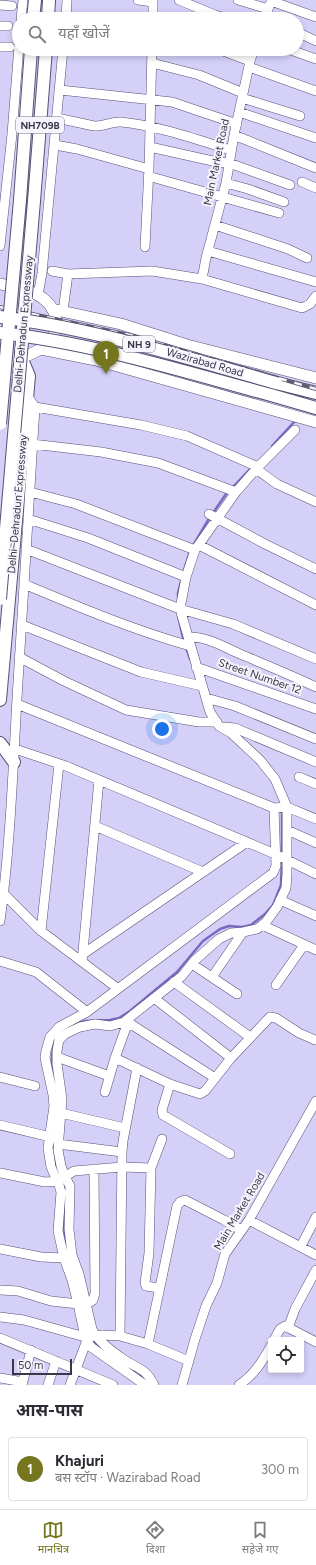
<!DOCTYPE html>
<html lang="hi">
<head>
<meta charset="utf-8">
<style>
  :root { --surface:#fff; --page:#f7f7f7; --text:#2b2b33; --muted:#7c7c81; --line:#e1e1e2; --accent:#75761d }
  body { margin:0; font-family:Figtree,"Noto Sans Devanagari",sans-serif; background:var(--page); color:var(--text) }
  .controls { position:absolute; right:12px; bottom:12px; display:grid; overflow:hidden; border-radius:4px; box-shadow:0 2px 6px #0003 }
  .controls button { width:36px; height:36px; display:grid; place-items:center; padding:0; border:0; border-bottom:1px solid var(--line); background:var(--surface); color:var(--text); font:20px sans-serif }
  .scale { position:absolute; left:12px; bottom:10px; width:60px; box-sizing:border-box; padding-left:4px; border:2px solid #393747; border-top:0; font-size:11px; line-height:14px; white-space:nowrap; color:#393747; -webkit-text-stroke:3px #f6f5fd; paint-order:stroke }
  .you { position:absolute; left:162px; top:729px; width:14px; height:14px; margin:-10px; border:3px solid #fff; border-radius:50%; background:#1a73e8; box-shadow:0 0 0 6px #1a73e833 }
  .badge { display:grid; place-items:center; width:26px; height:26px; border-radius:50%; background:var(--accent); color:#fff; font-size:13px; font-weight:700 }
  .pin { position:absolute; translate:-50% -33px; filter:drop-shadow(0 1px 2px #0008) }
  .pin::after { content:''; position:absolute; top:21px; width:14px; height:12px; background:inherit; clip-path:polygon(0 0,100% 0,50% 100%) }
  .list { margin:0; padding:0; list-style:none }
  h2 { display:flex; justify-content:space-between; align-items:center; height:52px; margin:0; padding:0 16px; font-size:17px }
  h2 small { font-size:13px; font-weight:400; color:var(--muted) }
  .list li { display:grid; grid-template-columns:26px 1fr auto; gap:12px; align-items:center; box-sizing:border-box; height:64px; margin:0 8px 8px; padding:0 8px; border:1px solid var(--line); border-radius:4px }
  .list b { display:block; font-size:15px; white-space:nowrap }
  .list p { margin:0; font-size:13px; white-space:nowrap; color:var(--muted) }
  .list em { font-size:13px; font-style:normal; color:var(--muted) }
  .icon { flex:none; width:22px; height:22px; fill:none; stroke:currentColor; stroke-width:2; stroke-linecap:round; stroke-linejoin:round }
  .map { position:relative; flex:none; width:316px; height:1385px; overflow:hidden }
  .search { position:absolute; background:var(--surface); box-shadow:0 2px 6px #0003; left:12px; right:12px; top:12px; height:44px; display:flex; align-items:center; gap:10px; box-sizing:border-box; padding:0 14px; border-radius:22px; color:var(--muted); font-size:15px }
  .sheet { height:124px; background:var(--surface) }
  nav { display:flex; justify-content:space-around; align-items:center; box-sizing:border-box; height:56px; border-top:1px solid var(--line); background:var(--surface); font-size:11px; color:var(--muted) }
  nav a { display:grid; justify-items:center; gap:2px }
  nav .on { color:var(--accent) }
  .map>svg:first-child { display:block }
</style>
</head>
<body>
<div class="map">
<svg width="316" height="1385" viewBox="0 0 316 1385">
  <rect width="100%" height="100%" fill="#d4d0f8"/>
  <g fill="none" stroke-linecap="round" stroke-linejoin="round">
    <path stroke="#7a6ac2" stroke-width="2.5" d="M272,446L295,421
      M232,488L252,467
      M213,513L228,491
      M194,544L210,517
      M184,570L189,554
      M178,599V593L181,581
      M178,616L184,642
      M186,647L190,659
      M282,810V855
      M74,1024L85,1021L110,1020L119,1018L130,1011L177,972L203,941L220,929L229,926L242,927L251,925L265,914L273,905L281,885L282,860
      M55,1039C50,1055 52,1069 56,1085
      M53,1142L54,1159L58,1172
      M65,1244L64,1224L65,1203
      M92,1338L96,1344L104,1351
      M128,1367L147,1380"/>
    <defs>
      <path id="minor" d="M138,0L153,2
        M179,0L215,15L231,19
        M238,0L268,9
        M271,1L316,17
        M0,5L12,6
        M21,19L23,0
        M66,19L67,0
        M153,19V0
        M264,19L270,4
        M0,26H8
        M297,32L316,41
        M0,47H10
        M218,49L250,61
        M288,49L316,59
        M152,63L199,75L243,93
        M249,67L316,91
        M60,90L172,102L237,124
        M242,98L300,116
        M239,112L316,138
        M57,118L94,126C104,127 112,121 121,122C159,126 195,139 231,150
        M234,135L316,168
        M55,145L77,149L149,169
        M150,147L217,162L229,163L290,185
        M148,176L279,213
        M302,182L316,188
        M226,183L248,189L284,202
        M215,225L288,249L307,258
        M0,246L12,134L19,46
        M145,247L149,169L152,49
        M208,251L316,282
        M52,271L68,274L152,271L202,279L302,308L310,304L316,296
        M202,279L206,258L226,183L234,135L250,61L254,49
        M38,295L42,273L63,49
        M63,311L68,274
        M35,407L141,425L187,436L258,467
        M32,444L101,452L158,463L236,492
        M256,469L277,484L316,502
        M30,492L76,504L195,550
        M209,514L265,544L316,569
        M28,519L88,538L186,577
        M199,545L316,605
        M26,549L180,609L233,624L316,659
        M24,584C79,607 133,630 190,646
        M22,625L141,672L202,686
        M188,637C206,636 224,647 240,654C266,665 291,675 316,687
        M19,657L64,681L126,710L199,722H217
        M196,667L316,709
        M206,698L235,706L316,739
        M17,704L274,808L287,807L316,819
        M224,727L235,728L316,762
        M15,749L66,766L275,854L316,874
        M299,777L316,784
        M95,826L203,872
        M287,830L316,843
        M4,894L41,931L117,988
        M280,900L316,916
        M0,921C11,842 13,762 18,682C23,591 29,499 35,407L27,396
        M262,925L316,950
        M41,931L59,764
        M83,954L247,842
        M0,961L36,972L87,1012
        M82,962L99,780
        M192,964L237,994
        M212,977L243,932
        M174,982L250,1037
        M276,985L304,945
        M154,998L231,1058
        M126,1021L215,1078
        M57,1057L109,1076
        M115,1058L170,1084L200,1094L205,1091L231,1058L270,1017L276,1018L299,1033L315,1040
        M0,1077L35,1086
        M170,1084L162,1110L163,1115L230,1154
        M105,1092L115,1058L128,1022
        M61,1113L125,1128
        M0,1125L55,1138
        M58,1144L122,1152
        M0,1173L45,1182L58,1181L74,1171L122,1167L151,1168
        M249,1220L316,1255
        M301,1246L316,1217
        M0,1249L41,1257L64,1258
        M159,1288L146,1286L145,1283L149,1253L151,1168L162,1139
        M0,1290L18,1291L51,1301L78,1304
        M87,1304L93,1300L95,1293L94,1169
        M0,1317L24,1320L85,1337L102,1335L120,1336L148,1344L189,1361
        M288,1328L295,1309L316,1270
        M120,1336L122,1152L123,1141L137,1068
        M0,1338L113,1385
        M274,1340L280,1329L285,1326L316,1342
        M148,1344L177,1206L180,1202L185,1200L224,1220L241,1230
        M0,1378L23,1382
        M22,1385L31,1350
        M48,1385L56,1361
        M70,1385L87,1340
        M145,1385L91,1347L85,1337L78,1304L72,1280L64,1258L58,1231L61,1192L59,1185L51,1167L48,1148L54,1106L53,1095L45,1058L46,1051L50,1037L59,1027L87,1012L273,873L276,866L274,808
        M154,1385C145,1367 137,1369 123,1359C113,1352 97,1341 92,1329L79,1274L72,1255L69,1229L70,1186L65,1177L61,1166L58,1150L62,1099L57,1064V1051L59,1040L65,1034L80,1027L95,1024L110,1026L124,1022L182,976L194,961L219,939L231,933L243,932L257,929L266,922L277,907L286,888L287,873V807L275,779L260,760L231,733L219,726L210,712L180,609L186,577L195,550L236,492L258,467L295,430
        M182,1385L195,1339L206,1306L217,1283L225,1254L249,1220L316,1101
        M239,1385C254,1375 262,1362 271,1346"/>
      <path id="major" d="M0,284C15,287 35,290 46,301C52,306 55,313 56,320C59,349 23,359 0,361
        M52,309L121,324L187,345L316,378
        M41,349L96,360L316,422"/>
      <path id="highway" d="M33,19L35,0
        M48,19L49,0
        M20,200L31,49
        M34,201L46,49
        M276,383L316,393
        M271,395L316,408
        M0,700L29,376L21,357
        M0,743L14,762"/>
    </defs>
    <use href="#minor" stroke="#565174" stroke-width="10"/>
    <use href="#major" stroke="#565174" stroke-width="12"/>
    <use href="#highway" stroke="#565174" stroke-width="14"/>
    <use href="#minor" stroke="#fff" stroke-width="9"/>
    <use href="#major" stroke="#fff" stroke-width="11"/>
    <use href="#highway" stroke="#fff" stroke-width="12"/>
    <defs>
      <path id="rail" d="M0,307L134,336L316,389"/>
    </defs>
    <use href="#rail" stroke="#5e5c71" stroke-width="4"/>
    <use href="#rail" stroke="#f6f5fd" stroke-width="2.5" stroke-dasharray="8" stroke-linecap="butt"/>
    <defs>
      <path id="highway-bridge" d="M0,317C94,329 185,357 276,383
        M0,333C92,343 182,371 271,395
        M0,424L20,200
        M0,599L34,201"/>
    </defs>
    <use href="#highway-bridge" stroke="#565174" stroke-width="14" stroke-linecap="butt"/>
    <use href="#highway-bridge" stroke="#fff" stroke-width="12"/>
  </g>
  <g text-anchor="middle" stroke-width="4" stroke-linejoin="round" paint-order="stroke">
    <g fill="#f6f5fd" stroke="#72707e" stroke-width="1">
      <rect x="16" y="117" width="48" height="16" rx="3"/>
      <rect x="123" y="336" width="32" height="16" rx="3"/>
    </g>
    <g font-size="10" font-weight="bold" fill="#393747">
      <text x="40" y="129">NH709B</text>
      <text x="139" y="348">NH 9</text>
    </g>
    <g font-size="11" fill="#393747" stroke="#f6f5fd">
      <text transform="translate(216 162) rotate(-78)" y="4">Main Market Road</text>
      <text transform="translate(23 324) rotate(-85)" y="4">Delhi-Dehradun Expressway</text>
      <text transform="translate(205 362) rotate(16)" y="4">Wazirabad Road</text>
      <text transform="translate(17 504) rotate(-85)" y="4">Delhi–Dehradun Expressway</text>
      <text transform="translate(260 676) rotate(19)" y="4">Street Number 12</text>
      <text transform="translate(239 1211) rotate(-59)" y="4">Main Market Road</text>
    </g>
  </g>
</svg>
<div class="controls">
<button><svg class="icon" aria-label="locate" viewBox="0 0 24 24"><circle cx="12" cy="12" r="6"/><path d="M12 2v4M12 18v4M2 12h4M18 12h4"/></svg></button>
</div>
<div class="scale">50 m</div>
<div class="you"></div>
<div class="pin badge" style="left:106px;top:374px">1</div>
<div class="search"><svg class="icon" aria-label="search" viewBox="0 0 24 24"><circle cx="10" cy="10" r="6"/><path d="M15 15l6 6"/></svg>यहाँ खोजें</div>
</div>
<section class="sheet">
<h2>आस-पास<small></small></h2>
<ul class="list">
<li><span class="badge">1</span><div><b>Khajuri</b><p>बस स्टॉप · Wazirabad Road</p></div><em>300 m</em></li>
</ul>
</section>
<nav>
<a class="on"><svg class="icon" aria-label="map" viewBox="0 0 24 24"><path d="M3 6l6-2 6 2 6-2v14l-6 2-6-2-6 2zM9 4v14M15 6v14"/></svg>मानचित्र</a>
<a><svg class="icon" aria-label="directions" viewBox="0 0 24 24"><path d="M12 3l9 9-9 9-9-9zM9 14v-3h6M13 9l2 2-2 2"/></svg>दिशा</a>
<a><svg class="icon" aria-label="saved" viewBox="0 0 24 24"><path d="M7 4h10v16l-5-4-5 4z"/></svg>सहेजे गए</a>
</nav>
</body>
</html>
